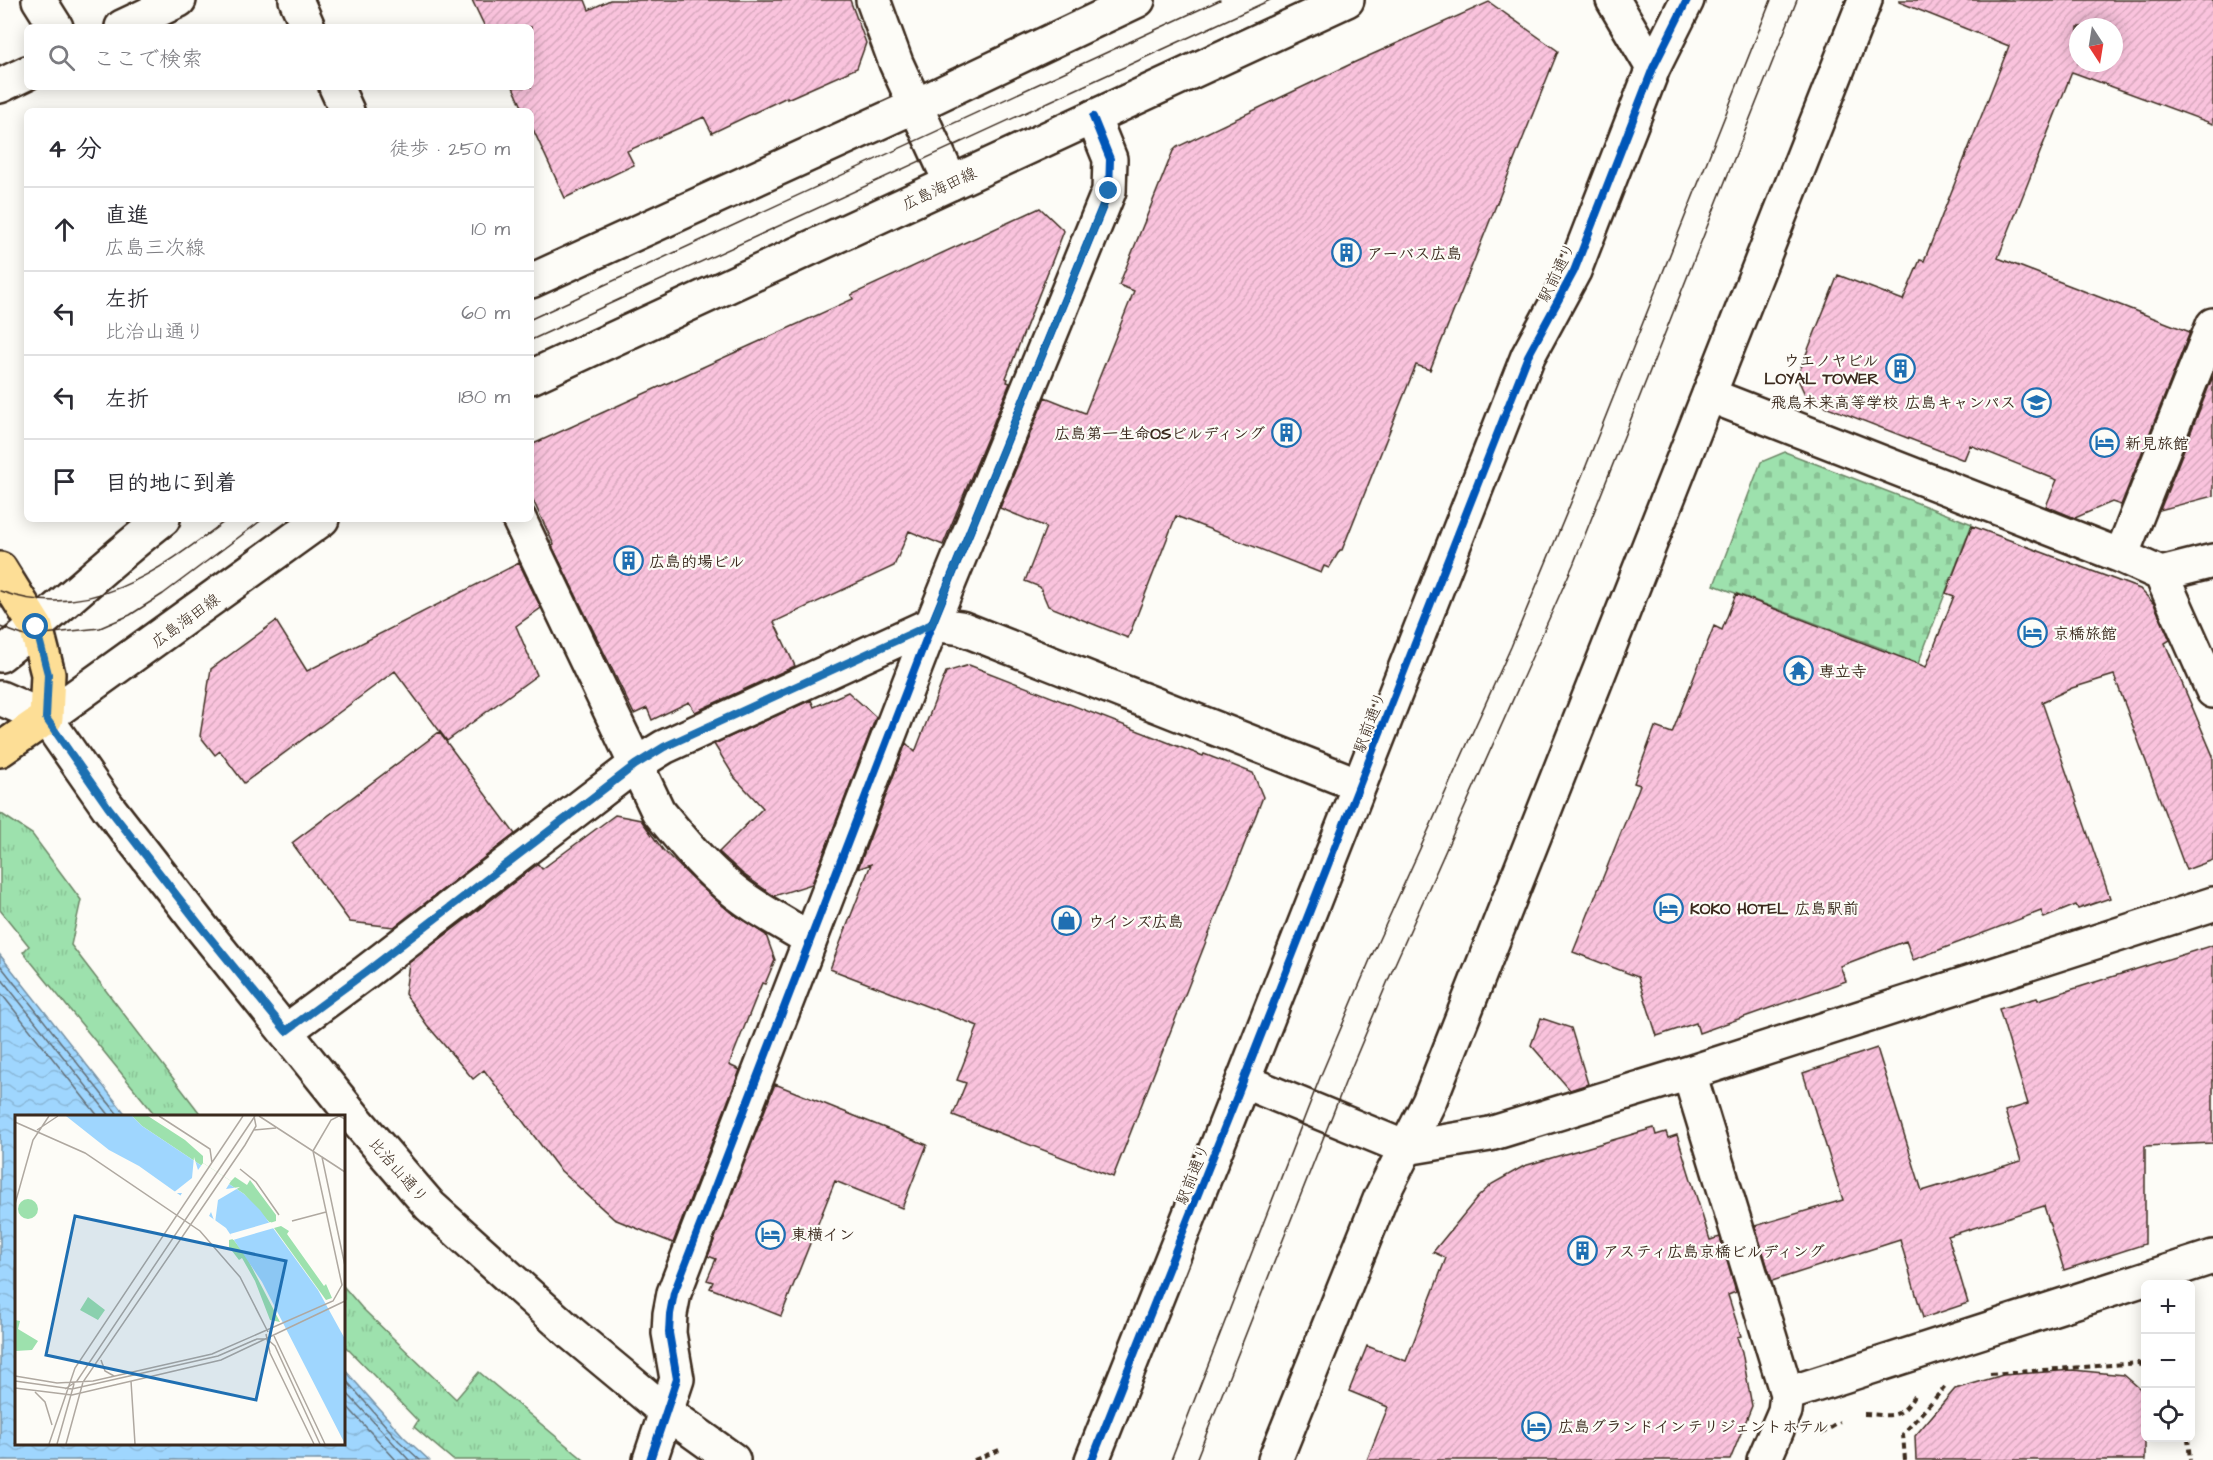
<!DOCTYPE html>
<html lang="ja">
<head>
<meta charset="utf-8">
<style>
  :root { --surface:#fff; --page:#f7f7f7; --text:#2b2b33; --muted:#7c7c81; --line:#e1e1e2 }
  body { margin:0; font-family:"Architects Daughter","Klee One",sans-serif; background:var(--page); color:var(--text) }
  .controls { position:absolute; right:18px; bottom:18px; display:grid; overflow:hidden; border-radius:9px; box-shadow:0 3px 15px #0003 }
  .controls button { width:54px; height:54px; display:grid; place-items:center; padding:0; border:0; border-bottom:2px solid var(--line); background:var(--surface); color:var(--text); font:30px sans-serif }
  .compass { position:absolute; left:2069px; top:18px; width:54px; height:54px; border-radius:50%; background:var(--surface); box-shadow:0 3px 15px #0003; rotate:168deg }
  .stop { position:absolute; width:18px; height:18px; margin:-14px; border:4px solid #1f6fb2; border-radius:50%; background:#fff }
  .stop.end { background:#1f6fb2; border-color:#fff; box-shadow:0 2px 6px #0008 }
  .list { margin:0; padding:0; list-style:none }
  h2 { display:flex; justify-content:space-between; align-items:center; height:78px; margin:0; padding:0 24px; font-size:26px }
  h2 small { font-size:20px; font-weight:400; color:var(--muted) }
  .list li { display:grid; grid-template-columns:39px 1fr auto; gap:18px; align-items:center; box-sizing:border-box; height:84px; padding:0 24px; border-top:2px solid var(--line) }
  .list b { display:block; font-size:22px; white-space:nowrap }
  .list p { margin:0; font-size:20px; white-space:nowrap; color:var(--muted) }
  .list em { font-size:20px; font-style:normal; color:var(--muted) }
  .icon { flex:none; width:33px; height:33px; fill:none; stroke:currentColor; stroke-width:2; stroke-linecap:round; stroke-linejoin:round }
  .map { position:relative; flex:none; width:2213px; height:1460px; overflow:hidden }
  .search { position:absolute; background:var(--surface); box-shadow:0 3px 15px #0003; left:24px; top:24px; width:510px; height:66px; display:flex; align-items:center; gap:15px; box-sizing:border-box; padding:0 21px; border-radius:9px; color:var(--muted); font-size:22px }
  .panel { position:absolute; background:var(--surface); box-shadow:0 3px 15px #0003; left:24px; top:108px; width:510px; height:414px; border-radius:9px }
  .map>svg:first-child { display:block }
</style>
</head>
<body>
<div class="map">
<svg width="2213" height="1460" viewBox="0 0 2213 1460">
  <defs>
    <pattern id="cemetery-stones" width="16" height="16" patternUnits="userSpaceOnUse" patternTransform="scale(1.5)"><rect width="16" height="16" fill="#9de1ad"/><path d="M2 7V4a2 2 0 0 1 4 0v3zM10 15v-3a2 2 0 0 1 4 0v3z" fill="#88c194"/></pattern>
    <pattern id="park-tufts" width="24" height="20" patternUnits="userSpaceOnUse" patternTransform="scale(1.5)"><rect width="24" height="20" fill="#9de1ad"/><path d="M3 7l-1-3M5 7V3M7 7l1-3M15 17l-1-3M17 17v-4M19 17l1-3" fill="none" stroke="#88c194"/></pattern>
    <pattern id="water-waves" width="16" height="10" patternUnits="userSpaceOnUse" patternTransform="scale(1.5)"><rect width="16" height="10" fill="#9fd6fe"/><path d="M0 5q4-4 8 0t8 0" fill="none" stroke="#8ab8d9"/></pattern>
    <pattern id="building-hatch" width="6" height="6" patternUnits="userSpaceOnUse" patternTransform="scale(1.5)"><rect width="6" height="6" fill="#fac3dd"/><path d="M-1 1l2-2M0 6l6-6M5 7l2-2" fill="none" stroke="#d7a8bd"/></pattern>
  </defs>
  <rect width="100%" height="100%" fill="#fdfcf7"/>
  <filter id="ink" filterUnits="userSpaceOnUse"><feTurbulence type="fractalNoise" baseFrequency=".0167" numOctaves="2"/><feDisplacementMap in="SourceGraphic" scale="12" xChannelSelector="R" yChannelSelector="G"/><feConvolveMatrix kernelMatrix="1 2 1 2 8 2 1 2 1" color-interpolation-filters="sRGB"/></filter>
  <g filter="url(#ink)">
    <path fill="url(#cemetery-stones)" stroke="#6c8666" stroke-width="1.5" d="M1785,452L1972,524L1911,682L1879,670L1886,650L1714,585L1761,462Z"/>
    <path fill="url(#park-tufts)" stroke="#6c8666" stroke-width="1.5" d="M0,813L32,834L81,900L71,945L202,1116H156L23,952L29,946L0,910Z
      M344,1287L362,1308L456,1399L479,1372L584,1460H453L414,1427L418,1421L344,1345Z"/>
    <path fill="url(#water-waves)" stroke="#7791a4" stroke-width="1.5" d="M0,955L127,1116H16V1444H344V1369L404,1437L429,1460H0Z"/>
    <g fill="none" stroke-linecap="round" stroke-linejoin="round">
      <path stroke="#636f78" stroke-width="1.5" d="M0,965L119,1116
        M0,977L110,1116
        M0,992L98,1116
        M344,1378L399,1441L420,1460
        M344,1390L409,1460
        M344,1403L396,1460"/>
    </g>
    <path fill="url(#building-hatch)" stroke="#3b2a1e" stroke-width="1.5" fill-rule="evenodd" d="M472,0H585L589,10L610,0H850L866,43L857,68L787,99V97L712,133L704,117L627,151L634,165L565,198L531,125V111H524L513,87H531V27H485Z
      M1899,0H2213V124L2072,72L1998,258L2190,332L2121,505L2112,502L2075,518L2046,506L2057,480L1970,445L1964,460L1807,399L1797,377L1838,275L1903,300L1920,260L1924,261L2009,46L1899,2ZM2078,27H2114V63H2078Z
      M1489,2L1558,51L1430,370L1416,365L1342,550H1340L1329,568L1324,566L1321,573L1176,516L1128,638L1048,606L1040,587L1025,581L1046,527L1000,508L1045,397L1085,413L1134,291L1119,285L1173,151L1177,147L1353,63Z
      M1040,208L1064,231L1006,378L1008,379L1007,382L1010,383L943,545L909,531L894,566L774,622L795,666L695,712L689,702L652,720L647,708L634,714L552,546L554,545L531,496V445L853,299L851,295Z
      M2213,376V496L2160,510Z
      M1972,526L2140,589L2154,604L2170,640L2165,643L2213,756V860L2186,870L2114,675L2072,688L2042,702L2110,898L2078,909L2076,905L2044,918L2041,911L1913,960L1906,941L1840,966L1846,981L1699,1033L1696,1023L1657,1036L1638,977L1573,952L1640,785L1634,783L1655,727L1672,733L1714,626L1722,630L1736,594L1926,667L1954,596L1946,593Z
      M519,563L541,608L516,626L537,675L447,741L395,671L244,783L220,751L215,755L200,736L211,669L276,621L307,671Z
      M969,665L1203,756L1204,754L1253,773L1263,797L1113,1177L953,1115L966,1083L957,1080L978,1026L830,969L871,864L858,869L906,743L915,752L946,672Z
      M848,692L876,717L812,884L774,896L743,874L719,852L763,808L735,778L714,744L811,700L814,707Z
      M439,732L515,834L394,927L350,922L292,843Z
      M615,815L641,820L663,850L700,886L730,912L766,935L775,960L765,984L762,983L729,1065L740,1070L673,1243L614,1219L559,1169L484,1070L473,1079L427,1025L405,994L409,963L538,864L542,869Z
      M2213,945V1143L2145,1146V1244L2064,1270L2044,1206L1948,1236L1968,1303L1923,1318L1900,1240L1772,1281L1755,1226L1843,1200L1803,1073L1877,1048L1922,1191L2021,1161L2005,1111L2028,1104L1999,1009L2037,998L2038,1000Z
      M1541,1018L1571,1028L1588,1084L1570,1090L1531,1045Z
      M775,1084L927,1145L902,1208L835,1181L781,1316L710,1288L713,1282L707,1280L716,1259L708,1256Z
      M1654,1128L1656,1135L1666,1132L1668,1138L1677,1135L1710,1240L1720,1237L1736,1292L1728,1295L1741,1336L1737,1337L1742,1352L1752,1406L1730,1460H1367L1388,1407L1349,1391L1367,1346L1406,1361L1446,1258L1433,1252L1478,1197L1492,1184L1524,1166Z
      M2073,1370L2124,1375L2145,1393V1460H1916L1915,1436L1955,1389L2003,1375Z"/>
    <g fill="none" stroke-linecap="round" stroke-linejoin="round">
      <defs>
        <path id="street" d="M39,0L56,27
          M296,0L308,27
          M873,0L896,63L951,183
          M122,27L179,0
          M0,86L27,73
          M336,87L347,111
          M1709,395L2121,556L2161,574L2213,561
          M519,519L658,811C678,835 697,859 721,880C747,904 780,921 810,939
          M2121,556L2213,325
          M2161,574L2213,691
          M286,1031L366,972L635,765L664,747L932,624L961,628L1359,785
          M1689,1073L1787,1394L1785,1411L1764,1460
          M1243,1081L1406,1148L1490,1134L1689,1073L2213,904
          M1787,1394L2213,1257
          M650,1460L677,1379L669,1333L670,1314L674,1293L932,624L1109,191L1110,159L1093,117"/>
        <path id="secondary" d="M1613,0L1653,68
          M531,281L915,106L1138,0
          M531,377L1347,0
          M0,655C57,612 107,562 163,519
          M0,698L46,718L108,807L202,928L357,1121L430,1206L571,1333L666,1412L733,1460
          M46,718L322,519
          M1092,1460L1243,1081L1528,356L1574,271L1653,68L1687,0
          M1275,1460L1381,1197L1429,1102L1865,0"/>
        <path id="primary" d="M0,569L36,627L48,674L46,718L0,750"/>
      </defs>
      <use href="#street" stroke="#3b2a1e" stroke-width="38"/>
      <use href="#secondary" stroke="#3b2a1e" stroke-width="38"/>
      <use href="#primary" stroke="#3b2a1e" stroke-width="38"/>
      <path stroke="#3b2a1e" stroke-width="4" stroke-dasharray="6 4.5" stroke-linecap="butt" d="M1990,1374L2138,1363L2146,1369
        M1864,1414C1887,1414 1900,1422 1914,1396
        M1821,1434L1840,1422
        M2188,1438L2190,1460
        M974,1460L1002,1449
        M1905,1460L1903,1434L1945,1387"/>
      <use href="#street" stroke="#fdfcf7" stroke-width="33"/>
      <use href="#secondary" stroke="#fdfcf7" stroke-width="33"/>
      <use href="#primary" stroke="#fdde96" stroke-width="33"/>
      <path stroke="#3b2a1e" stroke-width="1.5" d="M531,319L1220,0
        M531,340L1270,0
        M0,591C90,624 160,570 228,519
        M0,627L25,636L100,628L130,615L163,594L263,519
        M1171,1460L1321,1075L1372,955L1511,647L1584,471L1771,0
        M1196,1460L1345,1083L1395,964L1573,565L1797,0"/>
      <defs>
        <path id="cycleway" d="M650,1460L677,1379L669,1333L670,1314L674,1293L932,624L1109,191L1110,159L1093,117
          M1092,1460L1243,1081L1528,356L1574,271L1653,68L1687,0"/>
      </defs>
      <use href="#cycleway" stroke="#fdfcf7" stroke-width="11"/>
      <use href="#cycleway" stroke="#0057b8" stroke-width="8"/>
    </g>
  </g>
  <g fill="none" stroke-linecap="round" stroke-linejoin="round" filter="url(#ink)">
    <path stroke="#1f6fb2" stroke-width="8" d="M36,627L48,674L46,718L108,807L202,928L286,1031L366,972L635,765L664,747L932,624L1109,191"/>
  </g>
  <defs>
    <symbol id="building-ring" viewBox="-11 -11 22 22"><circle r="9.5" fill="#fdfcf7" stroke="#1f6fb2" stroke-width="1.5"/><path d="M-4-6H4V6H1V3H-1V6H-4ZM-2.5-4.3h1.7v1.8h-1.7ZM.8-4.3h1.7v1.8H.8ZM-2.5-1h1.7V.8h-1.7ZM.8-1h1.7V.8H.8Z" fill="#1f6fb2"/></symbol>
    <symbol id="school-ring" viewBox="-11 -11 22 22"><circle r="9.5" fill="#fdfcf7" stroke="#1f6fb2" stroke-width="1.5"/><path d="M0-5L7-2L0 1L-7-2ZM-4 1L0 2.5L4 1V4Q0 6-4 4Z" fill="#1f6fb2"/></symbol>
    <symbol id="hotel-ring" viewBox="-11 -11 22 22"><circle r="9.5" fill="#fdfcf7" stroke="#1f6fb2" stroke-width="1.5"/><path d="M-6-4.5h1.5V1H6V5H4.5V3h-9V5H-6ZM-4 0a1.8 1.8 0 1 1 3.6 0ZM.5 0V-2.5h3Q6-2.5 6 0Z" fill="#1f6fb2"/></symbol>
    <symbol id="temple-ring" viewBox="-11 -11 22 22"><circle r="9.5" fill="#fdfcf7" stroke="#1f6fb2" stroke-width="1.5"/><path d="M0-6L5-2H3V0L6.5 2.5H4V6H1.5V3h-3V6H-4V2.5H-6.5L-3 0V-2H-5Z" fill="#1f6fb2"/></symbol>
    <symbol id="shop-ring" viewBox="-11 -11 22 22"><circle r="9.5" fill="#fdfcf7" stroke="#1f6fb2" stroke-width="1.5"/><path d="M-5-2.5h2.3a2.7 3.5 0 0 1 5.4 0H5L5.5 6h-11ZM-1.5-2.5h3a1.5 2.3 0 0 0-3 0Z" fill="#1f6fb2"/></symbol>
  </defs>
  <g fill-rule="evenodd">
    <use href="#building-ring" x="1330" y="236" width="33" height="33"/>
    <use href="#building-ring" x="1884" y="352" width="33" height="33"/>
    <use href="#school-ring" x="2020" y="386" width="33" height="33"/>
    <use href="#building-ring" x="1270" y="416" width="33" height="33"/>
    <use href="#hotel-ring" x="2088" y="426" width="33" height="33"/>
    <use href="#building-ring" x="612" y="544" width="33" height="33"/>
    <use href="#hotel-ring" x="2016" y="616" width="33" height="33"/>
    <use href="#temple-ring" x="1782" y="654" width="33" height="33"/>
    <use href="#hotel-ring" x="1652" y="892" width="33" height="33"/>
    <use href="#shop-ring" x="1050" y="904" width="33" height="33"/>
    <use href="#hotel-ring" x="754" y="1218" width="33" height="33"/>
    <use href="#building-ring" x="1566" y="1234" width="33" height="33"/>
    <use href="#hotel-ring" x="1520" y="1410" width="33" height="33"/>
  </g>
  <g text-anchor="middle" stroke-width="4.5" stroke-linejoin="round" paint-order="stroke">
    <g font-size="16" fill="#3b2a1e" stroke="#fdfcf7">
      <text transform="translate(939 188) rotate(-25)" y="6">広島海田線</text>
      <text transform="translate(1556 272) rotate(-64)" y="6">駅前通り</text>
      <text transform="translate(185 620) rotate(-36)" y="6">広島海田線</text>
      <text transform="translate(1369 722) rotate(-69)" y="6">駅前通り</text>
      <text transform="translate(399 1170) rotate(49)" y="6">比治山通り</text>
      <text transform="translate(1192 1174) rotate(-68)" y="6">駅前通り</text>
    </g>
    <g font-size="16" font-weight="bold" fill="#3b2a1e" stroke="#fdfcf7" text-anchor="start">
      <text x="1367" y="259">アーバス広島</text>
      <text x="1879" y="366" text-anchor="end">ウエノヤビル<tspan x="1879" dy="18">LOYAL TOWER</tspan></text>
      <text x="2016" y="408" text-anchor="end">飛鳥未来高等学校 広島キャンパス</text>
      <text x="1265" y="439" text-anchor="end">広島第一生命OSビルディング</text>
      <text x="2125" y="449">新見旅館</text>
      <text x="649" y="567">広島的場ビル</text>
      <text x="2053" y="639">京橋旅館</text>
      <text x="1819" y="677">専立寺</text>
      <text x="1690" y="914">KOKO HOTEL 広島駅前</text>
      <text x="1088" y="927">ウインズ広島</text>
      <text x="791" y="1240">東横イン</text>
      <text x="1603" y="1257">アスティ広島京橋ビルディング</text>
      <text x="1558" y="1432">広島グランドインテリジェントホテル</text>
    </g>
  </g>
  <g transform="translate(15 1115)">
    <rect width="330" height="330" fill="#fdfcf7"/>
    <path d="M3 94a10 10 0 1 1 20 0a10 10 0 1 1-20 0ZM73,182L90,195L83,205L65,195ZM0,205L5,206L3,214L23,226L17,235L0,236Z" fill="#9de1ad"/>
    <path d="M117,1H133L170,25L188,41V48L216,66L220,62L232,70L235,65L261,100V106L255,108L229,79L127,11ZM266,111L274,116L272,119L309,171L311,169L317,183L311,185L259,113ZM218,124L231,141L265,207L255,205L240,166L227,143L224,145L214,132V125Z" fill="#9de1ad"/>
    <path d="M51,1H117L127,11L229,79L245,95L303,175L330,224V329L247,167L211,113L124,51L94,35Z" fill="#9fd6fe"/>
    <path d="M179,42L183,55L188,48L216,66L211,74L225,72L203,85L200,108L196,97L193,103L164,83L167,78H158L177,63ZM256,107L259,113L218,125L215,119Z" fill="#fdfcf7"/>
    <path fill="none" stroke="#afa8a0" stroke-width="1.5" d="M144,1L195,34L197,48M244,1L307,42L330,151M0,7L70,38L185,116L225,162L253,217M22,15L43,1M239,15L261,13M298,36L316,5L324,1L330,4M307,42L330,57M225,54L241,67L264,100M0,89L18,25L34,1M277,106L311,97M251,219L255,238L299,329M259,221L310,329M86,245L90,256L99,261M0,261L42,268L78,266L197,239L318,186L327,170L298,36M0,266L57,274L203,241L242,224H252L260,231L305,329M116,266L120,329M0,273L57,280L206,245L330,186M50,274L62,266L240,1M20,277L30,287L37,310M34,329L60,253L228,1M42,329L59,269M51,329L68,267L230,30L241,11L239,1"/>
    <path fill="#1f6fb2" fill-opacity="0.15" stroke="#1f6fb2" stroke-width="3" d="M60,101L271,146L241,285L31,240Z"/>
    <rect width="330" height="330" fill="none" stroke="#3b2a1e" stroke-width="3"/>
  </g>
</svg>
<div class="controls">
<button>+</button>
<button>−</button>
<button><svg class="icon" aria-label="locate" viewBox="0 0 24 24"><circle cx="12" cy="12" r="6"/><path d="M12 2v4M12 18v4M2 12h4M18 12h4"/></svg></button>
</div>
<svg class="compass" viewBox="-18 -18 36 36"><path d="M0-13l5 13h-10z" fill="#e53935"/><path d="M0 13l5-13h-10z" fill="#7c7c81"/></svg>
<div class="stop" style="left:36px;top:627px"></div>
<div class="stop end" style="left:1109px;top:191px"></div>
<div class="search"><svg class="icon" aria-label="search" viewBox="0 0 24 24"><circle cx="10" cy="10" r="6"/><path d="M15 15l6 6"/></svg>ここで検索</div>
<section class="panel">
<h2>4 分<small>徒歩 · 250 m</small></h2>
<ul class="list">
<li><svg class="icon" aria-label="ahead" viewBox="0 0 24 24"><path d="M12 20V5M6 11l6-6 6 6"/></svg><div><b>直進</b><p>広島三次線</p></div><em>10 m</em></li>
<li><svg class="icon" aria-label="left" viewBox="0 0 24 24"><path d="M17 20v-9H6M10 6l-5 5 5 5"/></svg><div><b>左折</b><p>比治山通り</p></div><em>60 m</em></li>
<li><svg class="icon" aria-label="left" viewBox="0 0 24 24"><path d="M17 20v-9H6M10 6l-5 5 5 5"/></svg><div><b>左折</b></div><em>180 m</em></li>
<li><svg class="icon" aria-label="arrive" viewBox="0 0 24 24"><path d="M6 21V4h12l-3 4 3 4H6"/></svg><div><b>目的地に到着</b></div></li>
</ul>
</section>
</div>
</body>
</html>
